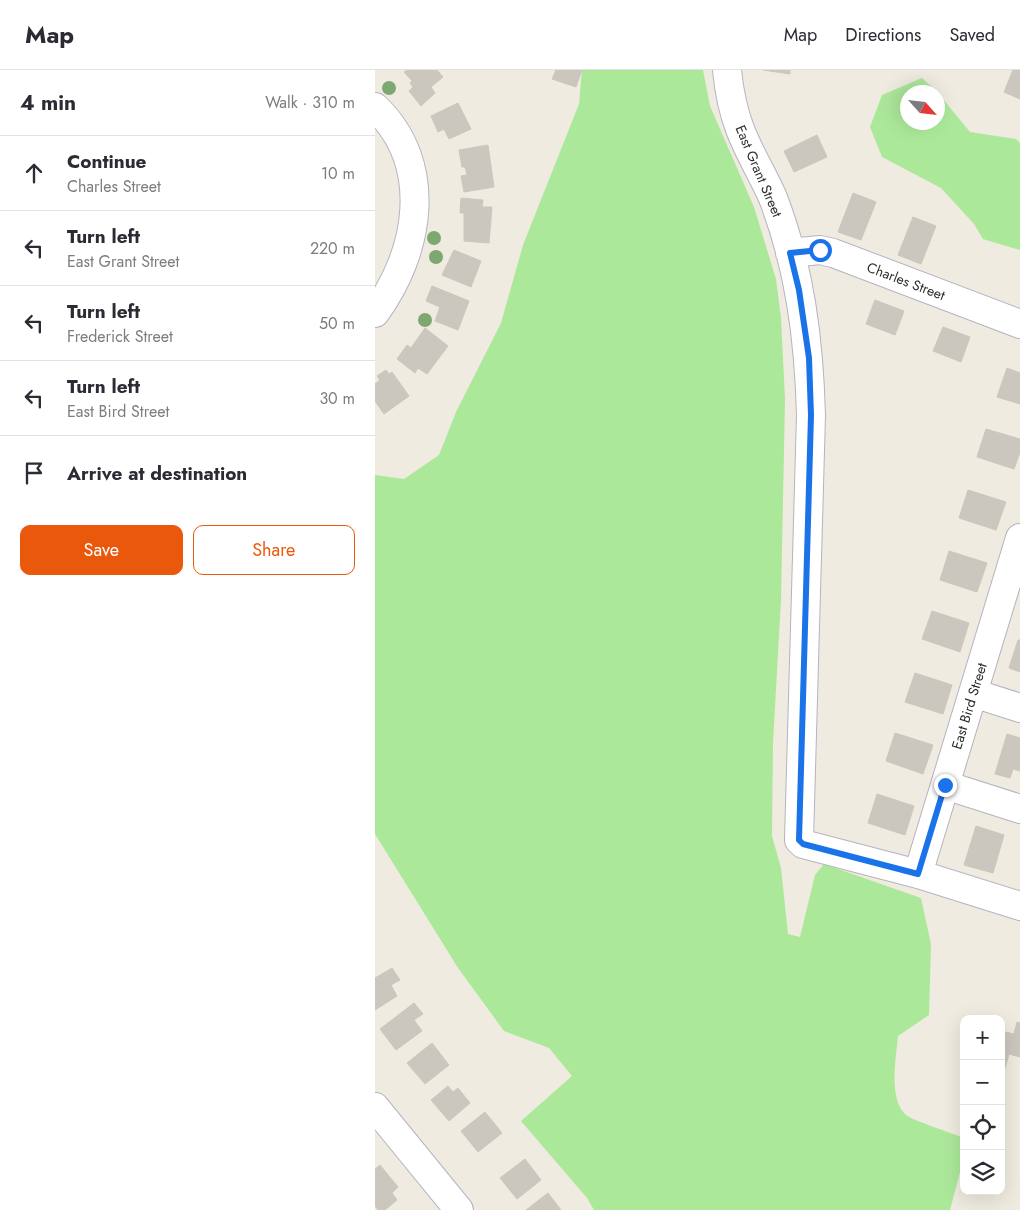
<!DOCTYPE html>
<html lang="en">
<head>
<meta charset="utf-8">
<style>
  :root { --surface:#fff; --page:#f2f2f3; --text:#2b2b33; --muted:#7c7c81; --line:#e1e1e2; --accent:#ea580c }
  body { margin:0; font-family:Jost,sans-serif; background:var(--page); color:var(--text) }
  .controls { position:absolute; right:15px; bottom:15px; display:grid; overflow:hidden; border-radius:10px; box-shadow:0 5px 20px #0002 }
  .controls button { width:45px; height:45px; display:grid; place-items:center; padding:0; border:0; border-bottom:1px solid var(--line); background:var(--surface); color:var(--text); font:25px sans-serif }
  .compass { position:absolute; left:525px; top:15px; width:45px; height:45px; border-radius:50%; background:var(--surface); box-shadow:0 5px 20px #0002; rotate:117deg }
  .stop { position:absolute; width:15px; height:15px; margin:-11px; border:4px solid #1a73e8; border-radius:50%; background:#fff }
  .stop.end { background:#1a73e8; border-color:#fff; box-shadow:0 1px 5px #0008 }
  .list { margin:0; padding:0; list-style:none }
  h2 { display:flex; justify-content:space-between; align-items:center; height:65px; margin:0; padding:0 20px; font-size:21px }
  h2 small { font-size:16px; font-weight:400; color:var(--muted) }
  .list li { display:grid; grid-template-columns:32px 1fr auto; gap:15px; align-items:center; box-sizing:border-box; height:75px; padding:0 20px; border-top:1px solid var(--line) }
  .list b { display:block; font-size:19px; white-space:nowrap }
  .list p { margin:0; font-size:16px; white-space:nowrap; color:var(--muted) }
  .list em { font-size:16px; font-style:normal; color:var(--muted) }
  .actions { display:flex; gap:10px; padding:15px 20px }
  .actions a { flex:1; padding:11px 0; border:1px solid var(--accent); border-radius:10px; text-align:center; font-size:18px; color:var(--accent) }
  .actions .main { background:var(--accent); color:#fff }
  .icon { flex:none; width:28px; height:28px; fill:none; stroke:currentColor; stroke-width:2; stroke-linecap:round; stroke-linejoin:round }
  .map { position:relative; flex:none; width:645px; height:1140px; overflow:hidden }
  header { display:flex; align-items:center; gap:30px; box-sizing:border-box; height:70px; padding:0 25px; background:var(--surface); border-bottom:1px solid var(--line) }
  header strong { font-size:24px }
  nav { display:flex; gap:28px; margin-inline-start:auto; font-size:18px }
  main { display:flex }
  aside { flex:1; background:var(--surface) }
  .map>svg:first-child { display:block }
</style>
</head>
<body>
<header>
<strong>Map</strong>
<nav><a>Map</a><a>Directions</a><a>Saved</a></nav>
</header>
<main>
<aside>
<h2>4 min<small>Walk · 310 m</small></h2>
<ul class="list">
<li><svg class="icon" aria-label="ahead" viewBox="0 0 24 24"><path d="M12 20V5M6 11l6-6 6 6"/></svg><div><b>Continue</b><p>Charles Street</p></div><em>10 m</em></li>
<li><svg class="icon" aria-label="left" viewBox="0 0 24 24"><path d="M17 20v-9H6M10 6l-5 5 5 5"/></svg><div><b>Turn left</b><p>East Grant Street</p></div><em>220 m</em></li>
<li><svg class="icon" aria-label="left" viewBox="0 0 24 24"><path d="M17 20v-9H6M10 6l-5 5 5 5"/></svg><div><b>Turn left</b><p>Frederick Street</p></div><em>50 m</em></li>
<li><svg class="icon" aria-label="left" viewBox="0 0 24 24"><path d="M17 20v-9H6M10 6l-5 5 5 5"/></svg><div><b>Turn left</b><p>East Bird Street</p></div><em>30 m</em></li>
<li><svg class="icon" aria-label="arrive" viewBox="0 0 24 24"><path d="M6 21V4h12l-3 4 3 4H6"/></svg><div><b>Arrive at destination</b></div></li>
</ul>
<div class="actions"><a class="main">Save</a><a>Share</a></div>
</aside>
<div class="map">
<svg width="645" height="1140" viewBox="0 0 645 1140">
  <rect width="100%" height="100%" fill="#efebe0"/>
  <path fill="#ace89a" d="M207,0H328L335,36L379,137L401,209L406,248L410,329L406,530L398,673L397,766L406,798L413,864L425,867L440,805L449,794L546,828L556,874L554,945L523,966C521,987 513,1030 531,1045C539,1051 577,1063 589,1068V1087L575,1140H219L212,1128L146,1051L197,1006L174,978L129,961L83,898L0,764V405L29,409L64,385L81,342L126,253L148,175L204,34Z
    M547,8L562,22H532V52H562L563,23L595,62L641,69L645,73V180L608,169L599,154L566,118L507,87L495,57L507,25Z"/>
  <path fill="#cbc7bf" stroke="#cbc7b9" d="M32,0H62L68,7L56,17L60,23L46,36L34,21L38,17L35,13L37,11L29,2Z
    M181,0H207L201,17L177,9Z
    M388,0H415V4Z
    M638,0H645V29L629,22Z
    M83,33L96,59L74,69L69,59L63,62L56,46Z
    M442,65L452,87L419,102L409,81Z
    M113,75L119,117L89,122L86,106L92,105L90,97H87L84,80Z
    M478,123L501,132L486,170L463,162Z
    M86,128L108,130L107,137H117L114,173L89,171V143H85Z
    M538,147L561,156L546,194L523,185Z
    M79,180L106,191L96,217L67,205Z
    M57,216L94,231L83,260L60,251L65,237L51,231Z
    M500,230L529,241L520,265L491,254Z
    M568,257L595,267L586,292L558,281Z
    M50,258L73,276L52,304L43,298L40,303L22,289L32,275L36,278Z
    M632,298L645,303V334L622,327Z
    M11,300L14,304L17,302L34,326L9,344L0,331V314L5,310L2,306Z
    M611,359L645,369V382L639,399L602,387Z
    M593,420L631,432L621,460L584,448Z
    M574,481L612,493L602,522L565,510Z
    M557,541L594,553L585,582L547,569Z
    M643,570H645V602L634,598Z
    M540,603L577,615L568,644L530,632Z
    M520,663L558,675L548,704L511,691Z
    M632,664L645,668V701L638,699L635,708L620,704Z
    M502,724L539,736L530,765L493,753Z
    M601,756L629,765L618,803L589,795Z
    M17,898L25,910L16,915L22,926L0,940V908Z
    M39,933L48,944L39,950L47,961L21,980L5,959Z
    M642,952L645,953V987L634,984L626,1012V961L639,964Z
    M57,973L74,995L50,1014L32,993Z
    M73,1016L78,1022L83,1018L95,1033L74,1051L56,1030Z
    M110,1042L127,1063L103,1082L86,1061Z
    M150,1089L166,1110L142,1129L125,1108Z
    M5,1095L23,1117L17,1123L22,1130L10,1140H3L0,1136V1099Z
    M173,1123L186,1140H151Z"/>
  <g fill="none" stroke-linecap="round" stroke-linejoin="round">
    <defs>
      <path id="minor" d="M352,0C354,20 358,41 365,59C374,83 388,105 398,128C425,198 434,271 436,345L424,770L428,774L543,804L645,836
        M0,37C60,94 45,182 0,243
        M415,183L445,180L458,183L645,254
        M598,623L645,638
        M570,715L645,739
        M543,804L645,468
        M0,1037L84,1140"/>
    </defs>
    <use href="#minor" stroke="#b4b4c1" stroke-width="30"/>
    <use href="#minor" stroke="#fff" stroke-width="28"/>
  </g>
  <g fill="#7da871">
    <circle cx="14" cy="18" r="7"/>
    <circle cx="59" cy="168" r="7"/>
    <circle cx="61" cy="187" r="7"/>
    <circle cx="50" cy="250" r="7"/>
  </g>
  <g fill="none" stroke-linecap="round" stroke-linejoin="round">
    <path stroke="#1a73e8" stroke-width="6" d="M445,180L415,183L424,220L434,288L436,345L424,770L428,774L543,804L570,715"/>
  </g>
  <g text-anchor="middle" stroke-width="4" stroke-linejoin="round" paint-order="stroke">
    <g font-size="14" fill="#2e2e2e" stroke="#fff">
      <text transform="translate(384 101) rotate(67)" y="5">East Grant Street</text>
      <text transform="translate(531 211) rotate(21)" y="5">Charles Street</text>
      <text transform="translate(594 636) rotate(-73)" y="5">East Bird Street</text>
    </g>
  </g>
</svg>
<div class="controls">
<button>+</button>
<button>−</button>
<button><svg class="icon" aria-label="locate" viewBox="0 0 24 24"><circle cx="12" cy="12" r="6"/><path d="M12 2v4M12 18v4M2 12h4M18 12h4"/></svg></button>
<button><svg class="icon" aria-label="layers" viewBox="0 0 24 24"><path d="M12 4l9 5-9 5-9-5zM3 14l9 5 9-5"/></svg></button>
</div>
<svg class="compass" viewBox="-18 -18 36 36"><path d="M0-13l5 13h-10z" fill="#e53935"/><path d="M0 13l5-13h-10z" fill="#7c7c81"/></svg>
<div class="stop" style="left:445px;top:180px"></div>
<div class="stop end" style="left:570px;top:715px"></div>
</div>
</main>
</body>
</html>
